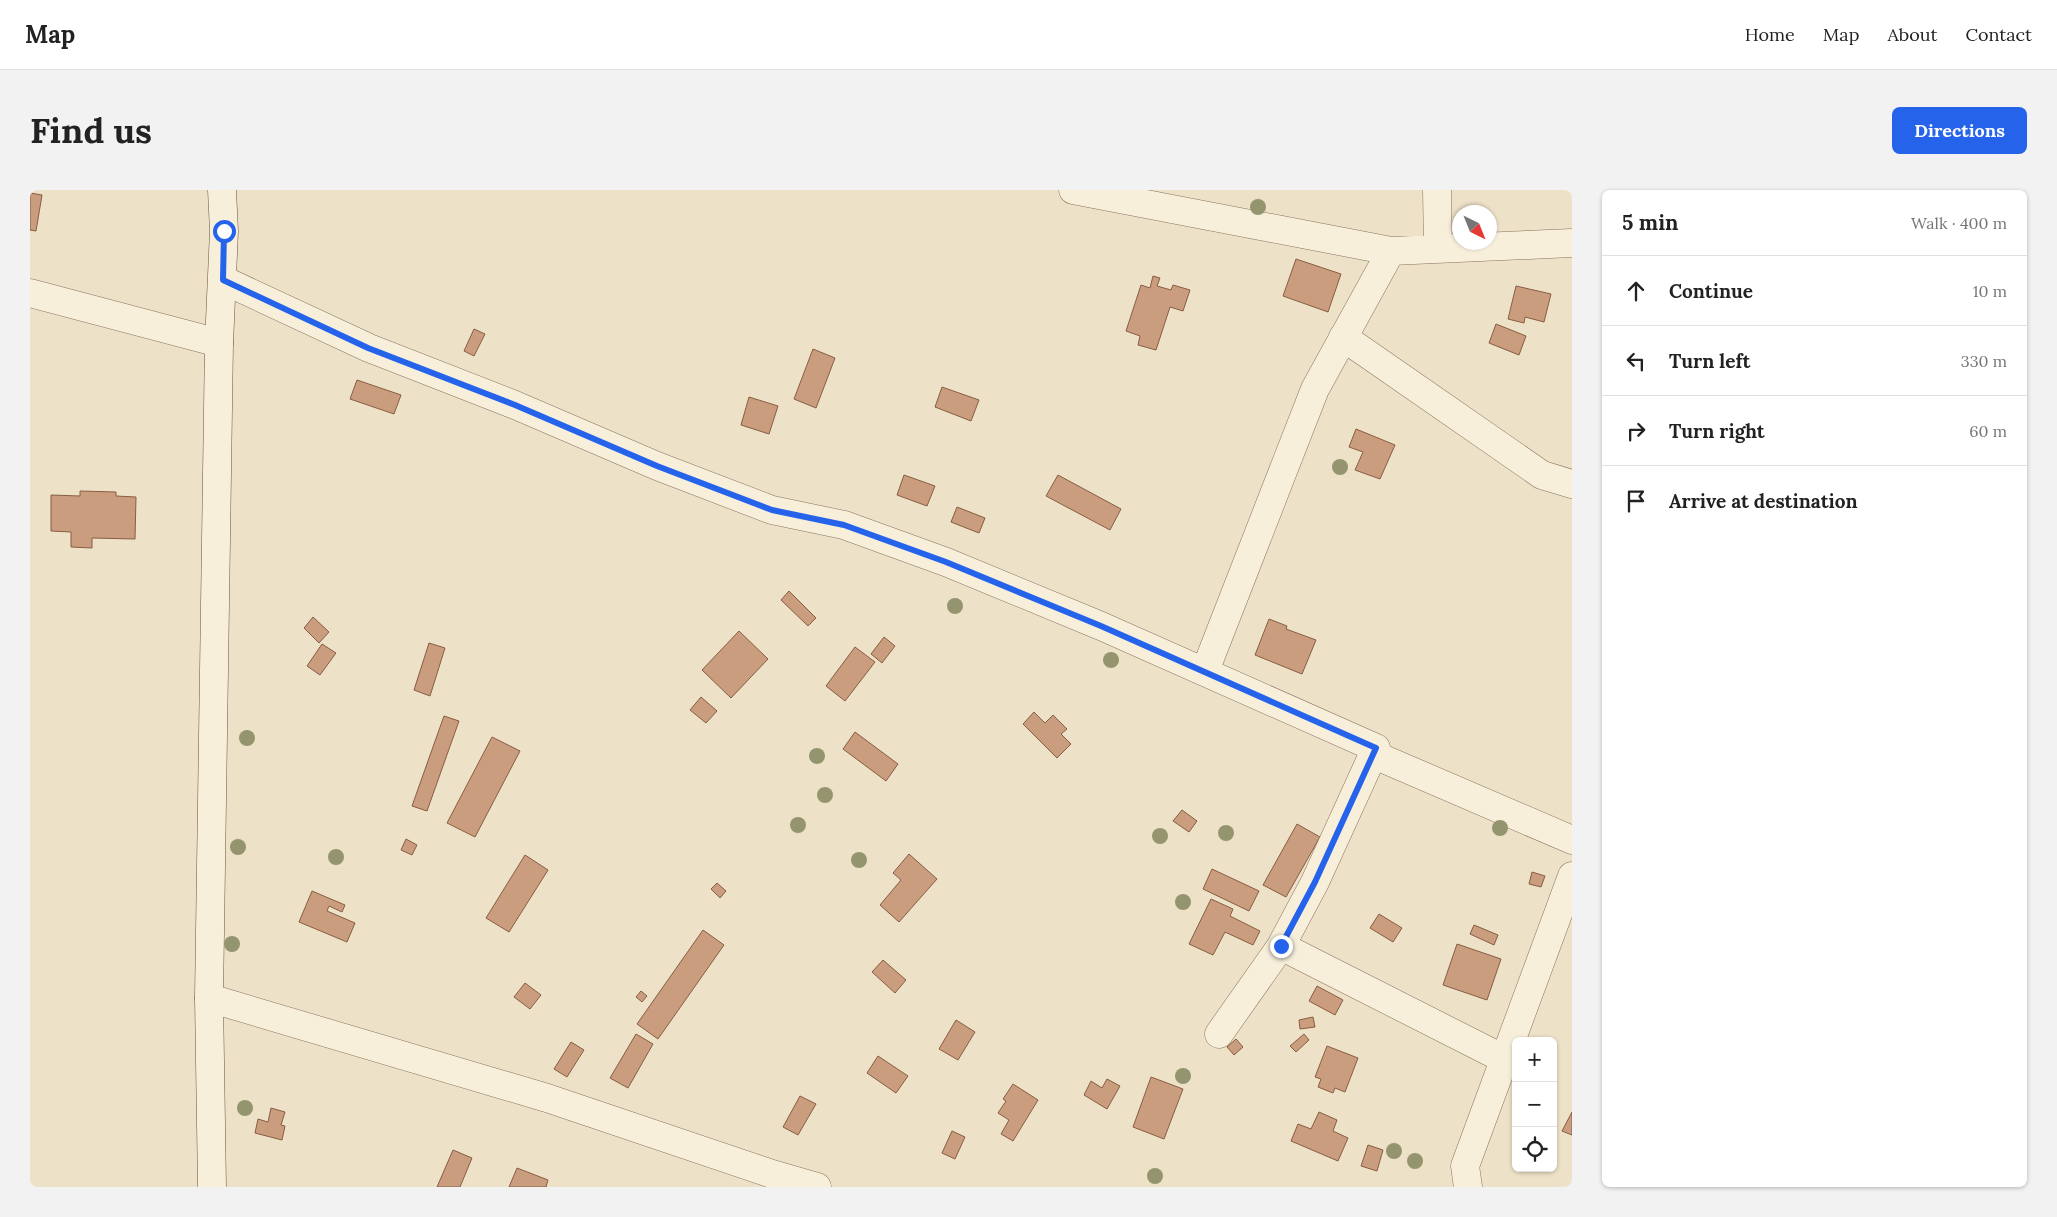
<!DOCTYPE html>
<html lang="en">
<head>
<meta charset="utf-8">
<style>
  :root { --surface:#fff; --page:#f2f2f2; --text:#222; --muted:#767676; --line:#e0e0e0; --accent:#2563eb }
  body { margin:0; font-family:Lora,serif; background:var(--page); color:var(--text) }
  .controls { position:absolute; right:15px; bottom:15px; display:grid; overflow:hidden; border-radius:8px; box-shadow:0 1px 4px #0004 }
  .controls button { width:45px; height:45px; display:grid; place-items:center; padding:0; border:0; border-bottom:1px solid var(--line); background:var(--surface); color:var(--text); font:25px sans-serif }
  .compass { position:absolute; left:1422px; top:15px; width:45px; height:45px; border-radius:50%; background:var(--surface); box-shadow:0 1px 4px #0004; rotate:137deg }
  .stop { position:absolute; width:15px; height:15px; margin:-11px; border:4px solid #2563eb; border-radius:50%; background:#fff }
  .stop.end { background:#2563eb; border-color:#fff; box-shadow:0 1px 5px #0008 }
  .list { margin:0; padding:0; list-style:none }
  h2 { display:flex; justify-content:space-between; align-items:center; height:65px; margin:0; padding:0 20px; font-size:21px }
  h2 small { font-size:16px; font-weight:400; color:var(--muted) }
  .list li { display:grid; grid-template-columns:32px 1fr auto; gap:15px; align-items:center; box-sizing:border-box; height:70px; padding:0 20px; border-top:1px solid var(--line) }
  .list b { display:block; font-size:19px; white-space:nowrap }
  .list em { font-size:16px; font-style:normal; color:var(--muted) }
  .icon { flex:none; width:28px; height:28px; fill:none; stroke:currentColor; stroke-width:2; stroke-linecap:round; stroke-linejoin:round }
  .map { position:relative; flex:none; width:1542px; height:997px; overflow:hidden; border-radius:8px }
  header { display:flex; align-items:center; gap:30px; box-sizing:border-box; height:70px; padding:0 25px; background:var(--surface); border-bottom:1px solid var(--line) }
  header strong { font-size:24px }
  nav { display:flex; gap:28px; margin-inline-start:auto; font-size:18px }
  .intro { display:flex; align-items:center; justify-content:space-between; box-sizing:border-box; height:120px; padding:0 30px }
  h1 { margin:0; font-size:35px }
  .button { padding:12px 22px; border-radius:8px; background:var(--accent); color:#fff; font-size:18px; font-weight:700 }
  main { display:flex; gap:30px; padding:0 30px }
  aside { flex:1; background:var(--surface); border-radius:8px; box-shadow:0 1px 4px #0004 }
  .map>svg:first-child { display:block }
</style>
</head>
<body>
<header>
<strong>Map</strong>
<nav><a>Home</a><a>Map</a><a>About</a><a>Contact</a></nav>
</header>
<div class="intro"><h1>Find us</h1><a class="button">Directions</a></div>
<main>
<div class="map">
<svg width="1542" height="997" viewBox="0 0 1542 997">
  <rect width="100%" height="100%" fill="#ede1c7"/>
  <path fill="#ca9d7e" stroke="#875d43" d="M0,3L12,5L6,41L0,40Z
    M1266,69L1311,84L1298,122L1253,106Z
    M1123,86L1130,88L1127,96L1141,100L1143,95L1160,100L1153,121L1140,117L1126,160L1108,155L1110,146L1096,141L1111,95L1120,98Z
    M1486,96L1521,104L1514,132L1495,127L1494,133L1478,129Z
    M1466,134L1496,146L1489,165L1459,153Z
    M444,139L455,144L444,166L434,161Z
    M783,159L805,168L786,218L764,209Z
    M327,190L371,205L364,224L320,209Z
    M912,197L949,210L941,231L905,217Z
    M719,207L748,216L739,244L711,235Z
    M1326,239L1365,255L1350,289L1325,280L1333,262L1319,257Z
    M874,285L905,296L897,316L867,305Z
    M1028,285L1091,319L1080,340L1016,306Z
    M50,301L86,302V306L106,307L105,349L62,348V358L41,357V342L21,341V305L50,306Z
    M927,317L955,328L949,343L921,332Z
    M759,401L786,428L778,436L751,410Z
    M283,427L299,442L289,453L274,438Z
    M1239,429L1257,436L1256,439L1286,450L1272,484L1225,465Z
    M709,441L738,469L701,508L672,480Z
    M854,447L865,456L852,473L841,464Z
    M399,453L415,458L400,506L384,500Z
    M292,454L306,463L290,485L277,476Z
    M825,457L845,472L815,511L796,496Z
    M671,507L687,521L676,533L660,520Z
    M1004,522L1015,533L1023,525L1037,539L1031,544L1041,554L1027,568L993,534Z
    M414,526L429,531L397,621L382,616Z
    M825,542L868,574L856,591L813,559Z
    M462,547L490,561L445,647L417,633Z
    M1152,620L1167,631L1159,642L1143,631Z
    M1267,634L1290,647L1256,707L1233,695Z
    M376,649L387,655L382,665L371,660Z
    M879,664L907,689L869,732L850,715L871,690L863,683Z
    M495,665L518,680L479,742L456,728Z
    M1182,679L1229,701L1219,721L1173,699Z
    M1502,682L1515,686L1511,697L1499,694Z
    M687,693L696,701L690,708L681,699Z
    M282,701L315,715L312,722L299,716L297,721L325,733L317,752L269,732Z
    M1181,709L1203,719L1200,726L1230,741L1223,755L1195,742L1183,765L1159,754Z
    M1349,724L1372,738L1363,752L1340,738Z
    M1444,735L1468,745L1464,755L1440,744Z
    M673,740L694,755L628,849L607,834Z
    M1427,754L1471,769L1457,810L1413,795Z
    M853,770L876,790L865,803L842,782Z
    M495,793L511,805L500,819L484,807Z
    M1287,796L1313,810L1305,825L1279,811Z
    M611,801L617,806L612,812L606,807Z
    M1283,827L1285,837L1270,839L1269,830Z
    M926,830L945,842L928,870L909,859Z
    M606,844L623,854L598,898L580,888Z
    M1274,844L1279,850L1266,862L1260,856Z
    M1206,849L1213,857L1204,865L1197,857Z
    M541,852L554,860L537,887L524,879Z
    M1297,856L1328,868L1315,902L1305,898L1303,903L1288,897L1291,889L1285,887Z
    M848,866L878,886L866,903L837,883Z
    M1121,887L1153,899L1134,949L1103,937Z
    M1077,889L1090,896L1077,919L1054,905L1061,891L1072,898Z
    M983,894L1008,910L983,951L971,944L979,930L968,923L976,911L973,909Z
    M770,906L786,914L768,945L753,937Z
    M241,918L255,922L251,935L255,936L252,950L225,943L228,929L238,932Z
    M1289,922L1307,930L1303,941L1318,948L1308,971L1261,951L1268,934L1281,939Z
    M1542,922V945L1532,941Z
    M922,941L935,947L925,969L912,963Z
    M1338,955L1353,960L1347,981L1331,976Z
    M423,960L442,968L430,997H407Z
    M487,978L518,990L516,997H479Z"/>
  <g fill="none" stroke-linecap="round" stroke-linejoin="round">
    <defs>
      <path id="street" d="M1043,0L1361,61L1542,53
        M1407,0L1408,59
        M193,90L339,158L485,215L627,276L742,320L814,335L916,372L1071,436L1346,558L1285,692L1251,756L1189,844
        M0,103L189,153
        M1313,147L1512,285L1542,294
        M1175,481L1285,199L1361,61
        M1342,564L1542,650
        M1251,756L1474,869
        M179,808L517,908L742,984L787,997
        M1438,997L1435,976L1542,686"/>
      <path id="secondary" d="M182,997L179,808L189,153L194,41L192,0"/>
    </defs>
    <use href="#street" stroke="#89745d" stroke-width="29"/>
    <use href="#secondary" stroke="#6b5540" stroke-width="29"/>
    <use href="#street" stroke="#f8efdb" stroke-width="28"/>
    <use href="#secondary" stroke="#f8efdb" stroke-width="28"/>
  </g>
  <g fill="#94946f">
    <circle cx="1228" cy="17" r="8"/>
    <circle cx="1310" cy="277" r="8"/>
    <circle cx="925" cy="416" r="8"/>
    <circle cx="1081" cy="470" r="8"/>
    <circle cx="217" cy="548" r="8"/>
    <circle cx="787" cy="566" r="8"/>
    <circle cx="795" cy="605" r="8"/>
    <circle cx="768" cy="635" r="8"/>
    <circle cx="1470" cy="638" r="8"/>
    <circle cx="1196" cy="643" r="8"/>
    <circle cx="1130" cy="646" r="8"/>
    <circle cx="208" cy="657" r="8"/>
    <circle cx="306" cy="667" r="8"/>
    <circle cx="829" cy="670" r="8"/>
    <circle cx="1153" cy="712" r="8"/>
    <circle cx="202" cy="754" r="8"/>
    <circle cx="1153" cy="886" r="8"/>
    <circle cx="215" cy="918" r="8"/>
    <circle cx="1364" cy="961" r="8"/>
    <circle cx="1385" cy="971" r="8"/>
    <circle cx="1125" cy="986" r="8"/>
  </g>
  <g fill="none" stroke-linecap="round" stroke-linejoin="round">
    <path stroke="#2563eb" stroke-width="6" d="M194,41L193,90L338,158L485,215L627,276L742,320L814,335L916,372L1071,436L1346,558L1285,692L1251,756"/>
  </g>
</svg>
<div class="controls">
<button>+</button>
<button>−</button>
<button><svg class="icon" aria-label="locate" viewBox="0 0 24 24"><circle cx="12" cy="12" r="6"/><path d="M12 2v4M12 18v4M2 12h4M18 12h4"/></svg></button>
</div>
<svg class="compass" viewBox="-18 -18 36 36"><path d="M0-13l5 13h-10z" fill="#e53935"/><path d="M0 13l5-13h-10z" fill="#767676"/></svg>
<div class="stop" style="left:194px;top:41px"></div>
<div class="stop end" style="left:1251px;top:756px"></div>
</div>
<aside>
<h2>5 min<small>Walk · 400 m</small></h2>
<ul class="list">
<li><svg class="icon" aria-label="ahead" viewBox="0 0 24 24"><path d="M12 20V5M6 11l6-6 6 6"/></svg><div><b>Continue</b></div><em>10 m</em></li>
<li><svg class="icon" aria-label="left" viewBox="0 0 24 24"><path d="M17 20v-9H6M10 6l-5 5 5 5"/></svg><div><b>Turn left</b></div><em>330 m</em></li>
<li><svg class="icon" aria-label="right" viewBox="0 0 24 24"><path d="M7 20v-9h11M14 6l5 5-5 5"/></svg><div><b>Turn right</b></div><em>60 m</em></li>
<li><svg class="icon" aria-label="arrive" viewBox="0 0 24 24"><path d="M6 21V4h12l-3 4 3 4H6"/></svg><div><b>Arrive at destination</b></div></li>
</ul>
</aside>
</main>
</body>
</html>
